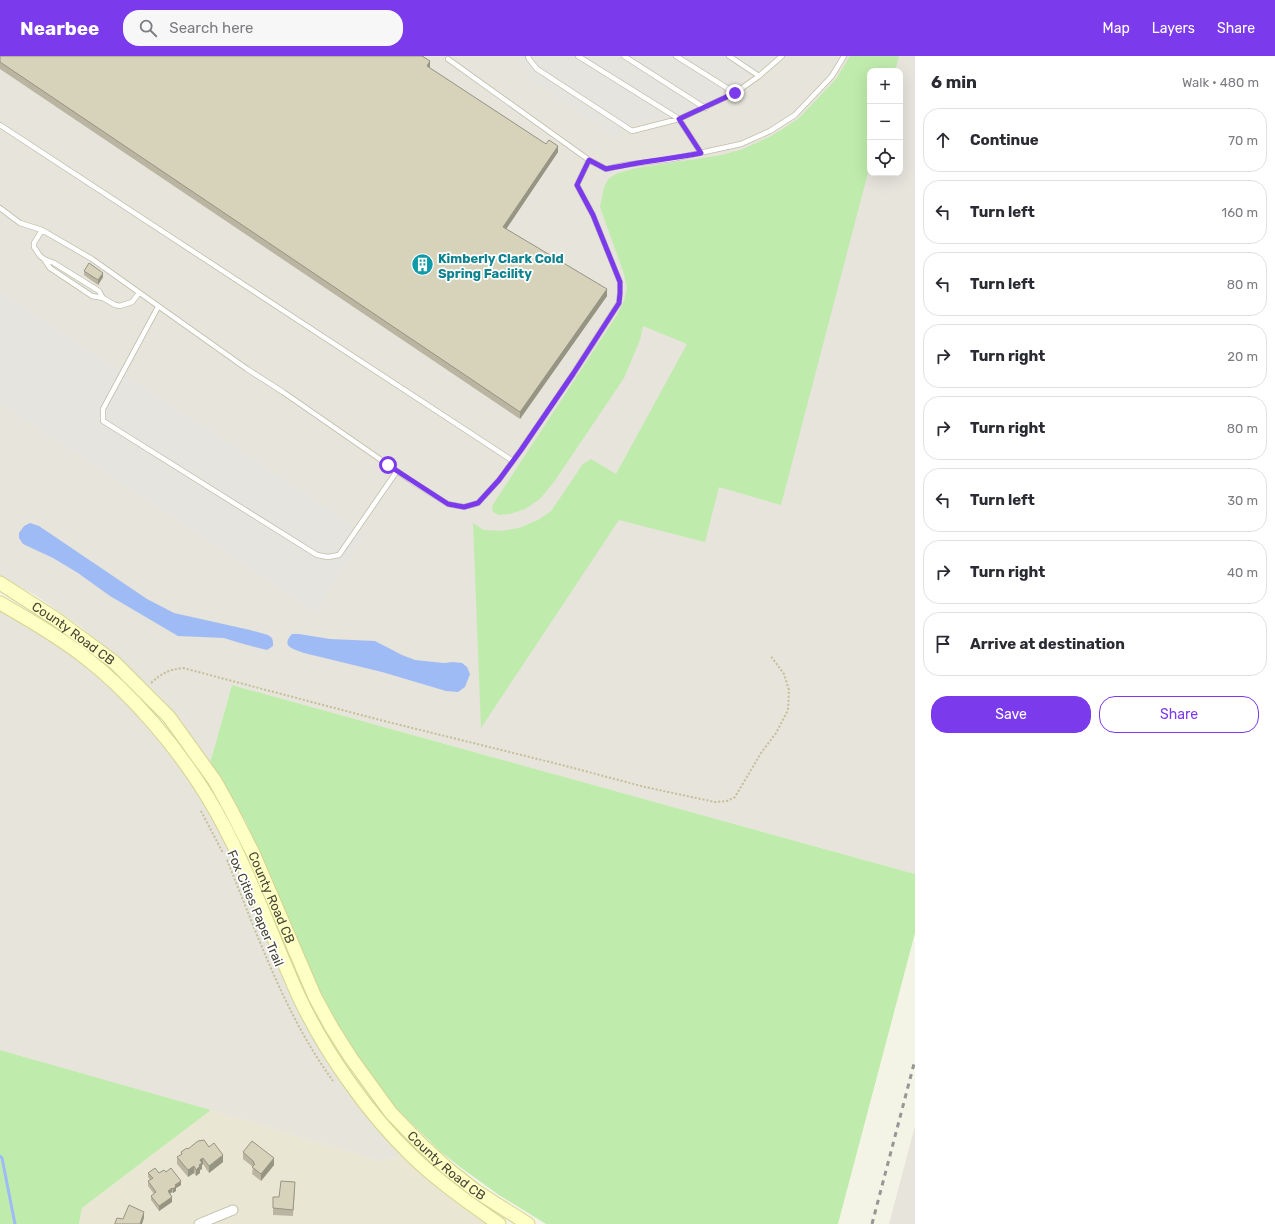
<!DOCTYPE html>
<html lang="en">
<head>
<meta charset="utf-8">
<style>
  :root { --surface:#fff; --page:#f7f7f7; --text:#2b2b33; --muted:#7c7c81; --line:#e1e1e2; --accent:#7c3aed }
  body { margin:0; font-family:Rubik,sans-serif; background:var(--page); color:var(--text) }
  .controls { position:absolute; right:12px; top:12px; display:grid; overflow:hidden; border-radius:8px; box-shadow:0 4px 16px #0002 }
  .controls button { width:36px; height:36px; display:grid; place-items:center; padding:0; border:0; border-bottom:1px solid var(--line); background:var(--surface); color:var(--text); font:20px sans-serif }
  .stop { position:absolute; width:12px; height:12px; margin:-9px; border:3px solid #7c3aed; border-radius:50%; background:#fff }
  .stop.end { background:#7c3aed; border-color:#fff; box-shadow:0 1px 4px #0008 }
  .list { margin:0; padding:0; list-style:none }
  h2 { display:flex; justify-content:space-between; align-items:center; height:52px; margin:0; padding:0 16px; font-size:17px }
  h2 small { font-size:13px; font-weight:400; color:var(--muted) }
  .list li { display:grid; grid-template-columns:26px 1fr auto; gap:12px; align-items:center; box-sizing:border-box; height:64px; margin:0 8px 8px; padding:0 8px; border:1px solid var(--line); border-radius:16px }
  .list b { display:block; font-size:15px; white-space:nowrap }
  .list em { font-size:13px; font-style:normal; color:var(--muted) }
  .actions { display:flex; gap:8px; padding:12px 16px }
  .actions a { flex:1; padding:9px 0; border:1px solid var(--accent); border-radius:16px; text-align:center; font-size:14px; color:var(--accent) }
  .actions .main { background:var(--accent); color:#fff }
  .icon { flex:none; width:22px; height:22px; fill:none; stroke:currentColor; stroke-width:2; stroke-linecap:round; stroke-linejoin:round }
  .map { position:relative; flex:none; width:915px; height:1168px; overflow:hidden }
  header { display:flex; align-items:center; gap:24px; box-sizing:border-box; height:56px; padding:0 20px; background:var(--accent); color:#fff }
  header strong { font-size:19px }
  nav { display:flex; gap:22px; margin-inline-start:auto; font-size:14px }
  .search { width:280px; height:36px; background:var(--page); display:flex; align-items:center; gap:10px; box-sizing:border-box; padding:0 14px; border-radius:16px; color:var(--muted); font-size:15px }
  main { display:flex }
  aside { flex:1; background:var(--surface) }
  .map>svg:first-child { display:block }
</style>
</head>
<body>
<header>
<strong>Nearbee</strong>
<div class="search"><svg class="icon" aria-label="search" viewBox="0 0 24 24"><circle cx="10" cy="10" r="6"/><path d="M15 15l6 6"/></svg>Search here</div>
<nav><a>Map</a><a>Layers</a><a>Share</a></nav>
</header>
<main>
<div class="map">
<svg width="915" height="1168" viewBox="0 0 915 1168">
  <rect width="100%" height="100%" fill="#f4f4e6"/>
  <path fill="#e9e7d4" d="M211,1054L382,1106L402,1098L492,1168H79L82,1152Z"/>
  <path fill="#e6e4db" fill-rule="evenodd" d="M0,0H915V818L232,629L210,707L182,666L157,638L126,609L81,571L35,539L0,520ZM870,15H900V117H870Z
    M0,554L51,583L98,618L128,648L146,668L180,710L206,750L226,787L274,900L301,961L326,1002L358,1049L373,1067L402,1098L382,1106L211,1054L0,994Z
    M915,1070V1168H889Z"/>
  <path fill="#bfebac" d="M850,0H899L895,15H870V109L781,449L719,431L705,486L619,464L481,672L473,467L484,474L500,475L519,472L538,464L551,455L583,408L591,403L616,418L687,288L643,270L640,284L624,322L554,426L540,443L525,453L510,458L499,459L493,456L492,450L617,259L624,245L627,232L624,218L600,151L604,131L609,122L618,117L637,112L722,99L743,93L773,79L798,63L836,23Z
    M232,629L915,818V877L838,1168H546L499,1139L460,1111L441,1096L397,1053L369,1019L353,995L325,947L302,900L246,766L210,707Z
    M0,994L211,1054L82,1152L79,1168H0Z"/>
  <path fill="#e5e4df" d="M520,0H774L759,14L716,42L689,55L663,62L632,69L615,81L529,23V15L521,4Z
    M0,236H1L366,478L315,556L0,347Z"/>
  <path fill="#9fbbf5" d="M30,467L39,470L147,543L174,557L250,574L268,579L272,582L273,586V590L267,594L240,587L224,582L178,580L110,540L78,517L53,502L23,488L19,482V477L24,470Z
    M292,578H299L330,583L375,585L402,599L415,604L444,607L453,606L462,607L467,611L470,618L465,631L458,636L446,635L382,616L304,597C294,593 280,591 292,578Z"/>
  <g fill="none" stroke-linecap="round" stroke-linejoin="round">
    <path stroke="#9fbbf5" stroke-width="3" d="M0,1100L2,1102L15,1168"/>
    <defs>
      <path id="service" d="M528,0L529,3L537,13L632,75L679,63L735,37L759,20L782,0
        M578,0L679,63L701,97
        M624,0L705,52
        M676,0L735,37
        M729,0L759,20
        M0,69L513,405
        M589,104L606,113L624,109L672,103L741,88L770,75L795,59L832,20L844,0
        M0,152L20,167L42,174L92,203L247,313L283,336L410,424L448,448L464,451L478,447L499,424L521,394L573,318L619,247L620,237V226L593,159L577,129L589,104L448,3
        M42,174L34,187V191L40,200L44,203L50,212L92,240L103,242L115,249L120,250L132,246L139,237
        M44,203L54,207L99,235L103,242
        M158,251L103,353V365L317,499L328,501L339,499L397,415"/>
      <path id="minor" d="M199,1168L233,1154"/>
      <g id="secondary">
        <path id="s1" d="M0,527L56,563L114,606L169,661L215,725L230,752L253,797L315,941L332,972L351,1002L391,1057L421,1088L448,1113L476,1135L528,1168"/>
        <path d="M0,547C30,564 59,581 86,602C132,638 177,691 207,740C245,802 269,875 299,941C325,996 368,1058 412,1100C439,1126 469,1147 499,1168"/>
      </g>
    </defs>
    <use href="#service" stroke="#c0bea8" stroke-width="6"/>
    <use href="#minor" stroke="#c0bea8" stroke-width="11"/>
    <use href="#secondary" stroke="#d4d391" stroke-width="15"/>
    <path stroke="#c3bf98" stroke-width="2" stroke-dasharray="2 2" stroke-linecap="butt" d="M151,627C162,617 168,614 183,612L380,664L562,709L645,731L715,746L727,745L735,741L761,697L776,677L788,654L789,634L784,618L770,599
      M201,755L223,797
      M227,804C258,880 285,959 333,1025"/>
    <use href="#service" stroke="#fff" stroke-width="4.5"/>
    <use href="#minor" stroke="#fff" stroke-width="9"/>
    <use href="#secondary" stroke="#feffc5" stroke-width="13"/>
    <path stroke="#969696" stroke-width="3" stroke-dasharray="5 5" stroke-linecap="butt" d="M872,1168L915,1004"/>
  </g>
  <path fill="#b9b5a1" d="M0,0H424V1L430,12L558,96L506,173L607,240L520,363L0,13Z
    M84,215L103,221L98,229L84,219Z
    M209,1091L223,1106L209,1117L203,1108L202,1109V1113L200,1114V1117L196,1120L194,1117L188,1121L177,1108V1101L181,1099V1096L188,1093Z
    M243,1096L274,1109L261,1125L252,1118L253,1111L243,1103Z
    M166,1116L181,1129L176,1132V1135L173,1137L172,1136L170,1138L172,1146L159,1155L151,1144V1140L154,1138L148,1130V1125L150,1124L148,1121V1117H159Z
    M295,1133L293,1160L273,1159V1152L279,1141Z"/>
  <path fill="#969483" d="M430,5V12L427,10Z
    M558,90V96L503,178V171Z
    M103,217V221L98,229V224Z
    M607,233V240L520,363V356Z
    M223,1099V1106L209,1117V1110Z
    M203,1102V1108L202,1109V1113L200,1114V1117L196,1120V1114L200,1104Z
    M274,1102V1109L261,1125V1118Z
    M194,1110V1117L188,1121V1114Z
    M181,1125V1129L176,1132V1135L173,1137V1133L175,1129Z
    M172,1132V1136L168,1139V1135Z
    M172,1141V1146L159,1155V1150Z
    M144,1156V1162L142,1168H140Z"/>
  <path fill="#d7d3bb" stroke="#969483" d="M0,0H422L430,5L427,10L546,88L549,84L558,90L503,171L607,233L520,356L0,6Z
    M89,207L103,217L98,224L84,215Z
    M204,1084L209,1091L214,1087L223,1099L209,1110L203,1102L200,1104L202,1107L199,1109L200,1110L196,1114L194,1110L188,1114L177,1101L182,1098L181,1096L187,1092L188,1093L198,1085Z
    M252,1085L274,1102L261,1118L252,1111L255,1108L253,1107L254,1106L243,1096Z
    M155,1112L159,1117L164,1114L166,1116L171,1112L181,1125L175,1129L176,1130L173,1133L172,1132L168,1135L172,1141L159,1150L151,1140L156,1136L148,1125L153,1122L148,1117Z
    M281,1125L295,1126L293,1154L273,1152V1141H279Z
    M129,1149L144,1156L140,1168H115V1167L117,1162L123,1163Z"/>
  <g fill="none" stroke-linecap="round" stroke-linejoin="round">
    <path stroke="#7c3aed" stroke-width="5" d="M388,409L448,448L464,451L478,447L499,424L521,394L573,318L619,247L620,237V226L593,159L577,129L589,104L606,113C637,106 670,103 701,97L679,63L735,37"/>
  </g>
  <defs>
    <symbol id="building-disc" viewBox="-11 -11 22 22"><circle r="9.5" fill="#0f9aa8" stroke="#fff"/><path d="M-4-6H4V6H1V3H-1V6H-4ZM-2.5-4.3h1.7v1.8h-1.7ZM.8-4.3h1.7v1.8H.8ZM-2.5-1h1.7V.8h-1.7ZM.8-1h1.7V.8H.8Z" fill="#fff"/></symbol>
  </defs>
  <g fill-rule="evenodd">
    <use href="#building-disc" x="410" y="196" width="25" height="25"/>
  </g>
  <g text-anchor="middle" stroke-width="3.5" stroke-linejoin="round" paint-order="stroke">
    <g font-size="13" font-weight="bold" fill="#0d838f" stroke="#fff" text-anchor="start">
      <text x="438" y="207">Kimberly Clark Cold<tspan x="438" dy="15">Spring Facility</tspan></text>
    </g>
    <g font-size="13" fill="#484535" stroke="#fff">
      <text dy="5" stroke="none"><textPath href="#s1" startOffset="89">County Road CB</textPath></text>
      <text dy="5" stroke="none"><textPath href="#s1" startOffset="425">County Road CB</textPath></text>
      <text transform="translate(256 852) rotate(67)" y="5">Fox Cities Paper Trail</text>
      <text dy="5" stroke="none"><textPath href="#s1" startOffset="749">County Road CB</textPath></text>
    </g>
  </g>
</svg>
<div class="controls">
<button>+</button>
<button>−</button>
<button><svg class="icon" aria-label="locate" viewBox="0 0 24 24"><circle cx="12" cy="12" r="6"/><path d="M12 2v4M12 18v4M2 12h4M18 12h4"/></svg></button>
</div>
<div class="stop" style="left:388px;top:409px"></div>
<div class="stop end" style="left:735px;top:37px"></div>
</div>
<aside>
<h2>6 min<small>Walk · 480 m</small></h2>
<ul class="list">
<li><svg class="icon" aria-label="ahead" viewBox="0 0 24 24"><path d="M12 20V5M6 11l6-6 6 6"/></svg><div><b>Continue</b></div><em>70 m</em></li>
<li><svg class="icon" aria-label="left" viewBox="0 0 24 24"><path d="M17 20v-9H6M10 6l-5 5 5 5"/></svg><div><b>Turn left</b></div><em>160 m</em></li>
<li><svg class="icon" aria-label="left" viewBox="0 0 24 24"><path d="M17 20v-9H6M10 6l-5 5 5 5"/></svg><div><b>Turn left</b></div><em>80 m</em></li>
<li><svg class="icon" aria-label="right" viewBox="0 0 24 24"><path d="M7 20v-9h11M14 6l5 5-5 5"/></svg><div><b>Turn right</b></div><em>20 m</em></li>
<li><svg class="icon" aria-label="right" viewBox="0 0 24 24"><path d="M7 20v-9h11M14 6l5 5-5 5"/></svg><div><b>Turn right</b></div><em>80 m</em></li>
<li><svg class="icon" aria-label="left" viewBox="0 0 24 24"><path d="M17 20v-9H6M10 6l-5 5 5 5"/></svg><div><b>Turn left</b></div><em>30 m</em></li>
<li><svg class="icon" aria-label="right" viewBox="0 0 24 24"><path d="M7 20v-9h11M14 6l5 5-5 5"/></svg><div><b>Turn right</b></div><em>40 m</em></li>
<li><svg class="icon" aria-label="arrive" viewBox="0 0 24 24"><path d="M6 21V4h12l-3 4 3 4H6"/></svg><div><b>Arrive at destination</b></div></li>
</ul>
<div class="actions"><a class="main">Save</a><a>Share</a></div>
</aside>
</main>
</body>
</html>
